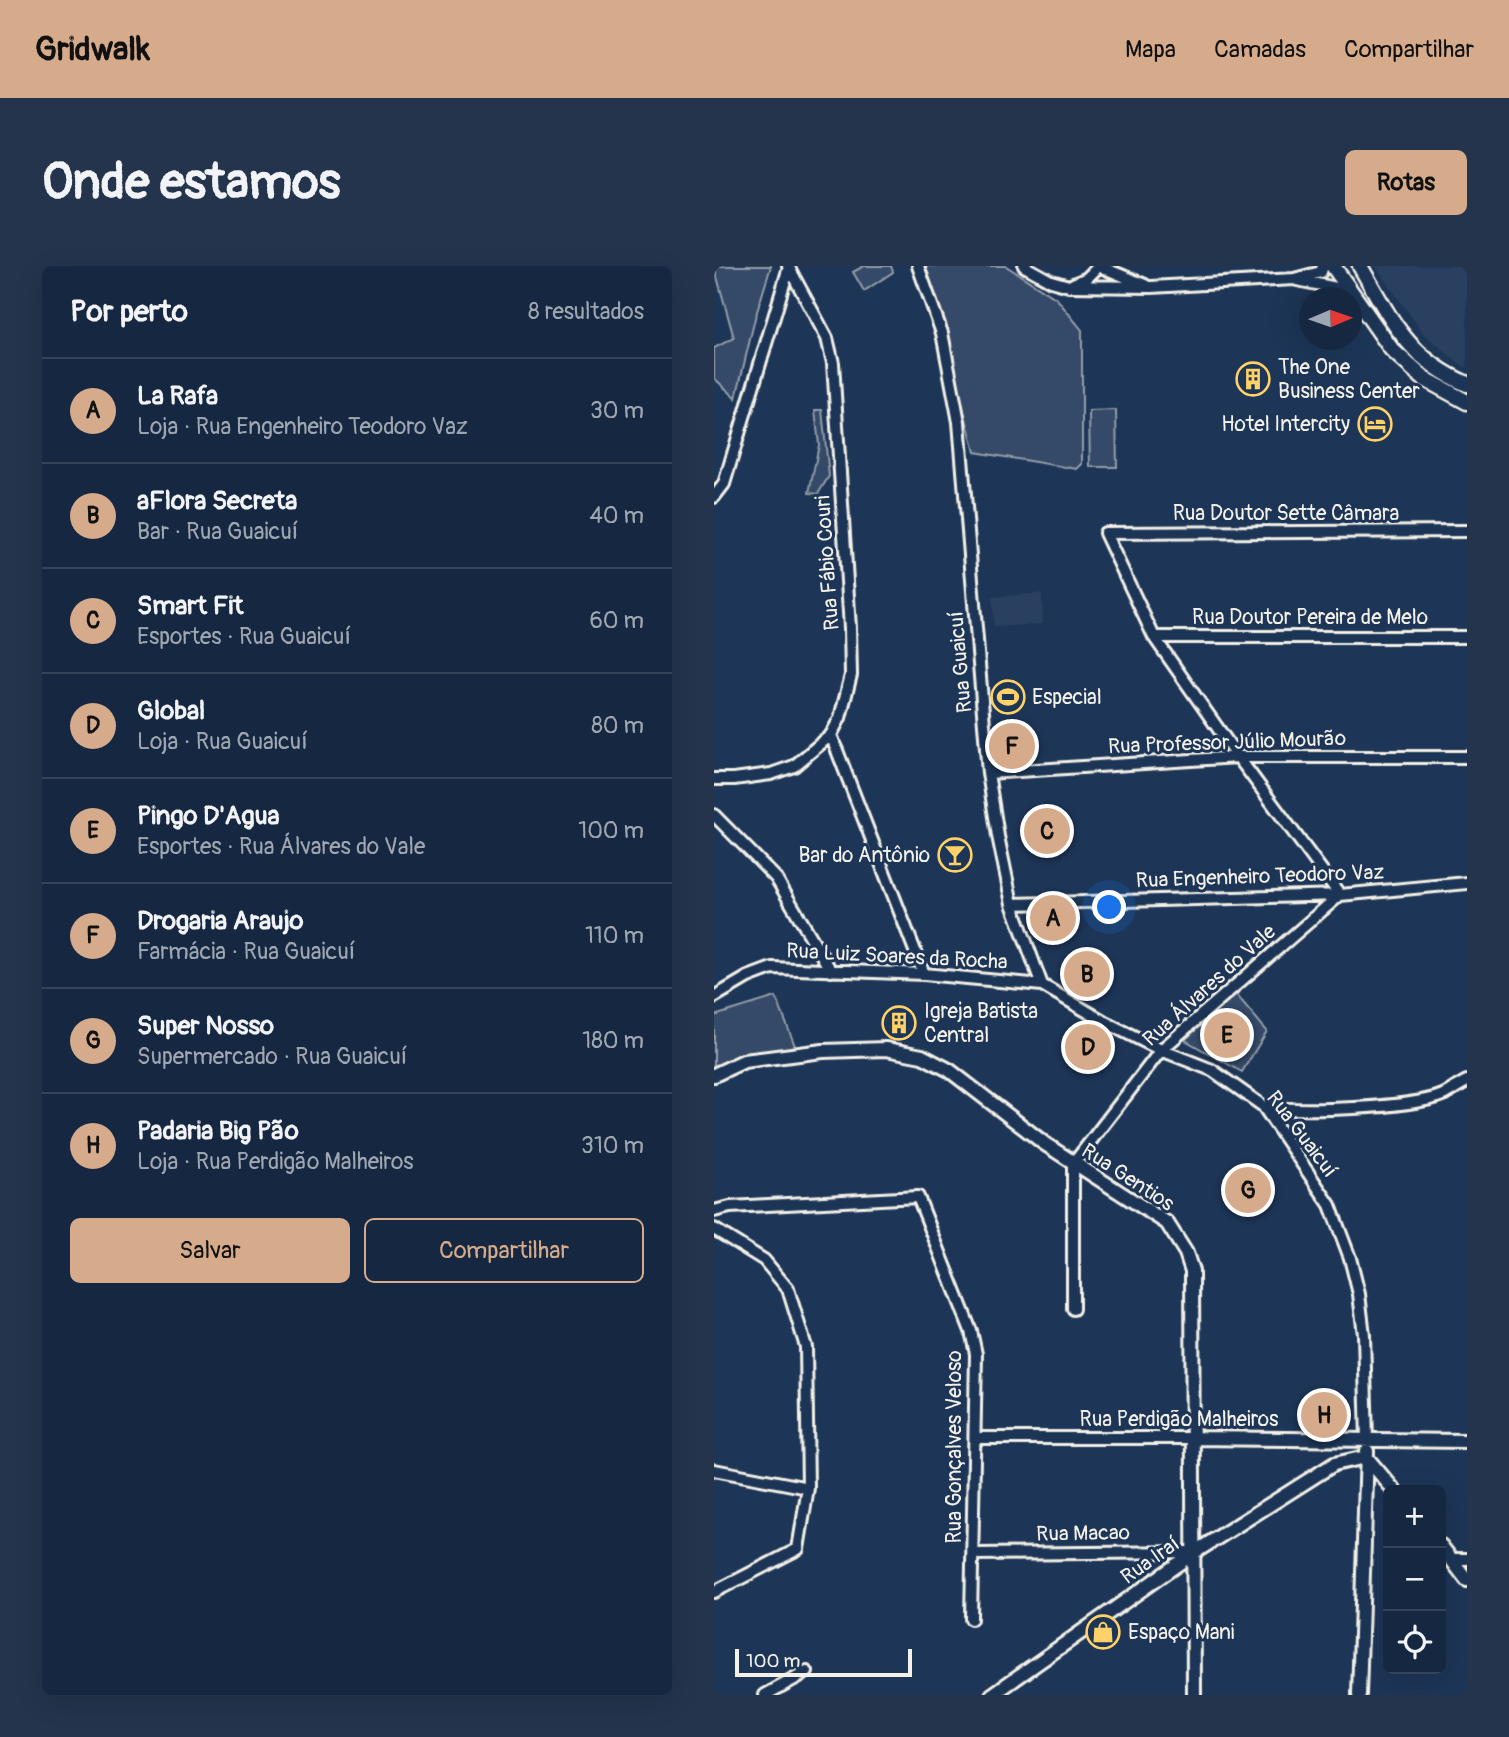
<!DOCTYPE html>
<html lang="pt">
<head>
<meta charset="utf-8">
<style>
  :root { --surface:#162841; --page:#23344c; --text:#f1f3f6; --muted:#9ea6b1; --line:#35445a; --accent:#d6ab8b }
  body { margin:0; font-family:Pangolin,sans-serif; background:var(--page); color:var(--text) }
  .controls { position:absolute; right:21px; bottom:21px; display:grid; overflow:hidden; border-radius:10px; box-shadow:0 7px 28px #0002 }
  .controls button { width:63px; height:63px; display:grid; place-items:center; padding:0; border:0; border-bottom:2px solid var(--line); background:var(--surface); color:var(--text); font:35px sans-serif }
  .compass { position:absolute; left:585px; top:21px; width:63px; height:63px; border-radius:50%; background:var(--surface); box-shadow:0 7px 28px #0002; rotate:88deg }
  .scale { position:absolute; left:21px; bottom:18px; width:177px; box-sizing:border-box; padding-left:7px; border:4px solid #f4f1e8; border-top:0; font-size:19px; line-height:24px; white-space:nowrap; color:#f4f1e8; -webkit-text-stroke:5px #1d3557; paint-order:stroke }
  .you { position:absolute; left:396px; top:642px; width:24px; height:24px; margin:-18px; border:5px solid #fff; border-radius:50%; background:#1a73e8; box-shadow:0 0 0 10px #1a73e833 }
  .badge { display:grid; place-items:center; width:46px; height:46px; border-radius:50%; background:var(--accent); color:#111; font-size:23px; font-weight:700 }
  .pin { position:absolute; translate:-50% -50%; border:4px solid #fff; box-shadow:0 2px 7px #0006 }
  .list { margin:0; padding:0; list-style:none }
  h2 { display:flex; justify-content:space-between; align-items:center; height:91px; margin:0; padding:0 28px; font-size:30px }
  h2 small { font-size:23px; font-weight:400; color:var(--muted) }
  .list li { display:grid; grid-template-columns:46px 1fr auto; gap:21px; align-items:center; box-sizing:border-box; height:105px; padding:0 28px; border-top:2px solid var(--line) }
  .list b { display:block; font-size:26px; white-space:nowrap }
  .list p { margin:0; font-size:23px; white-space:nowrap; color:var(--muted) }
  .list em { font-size:23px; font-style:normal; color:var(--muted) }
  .actions { display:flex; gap:14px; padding:21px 28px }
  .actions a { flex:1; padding:16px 0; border:2px solid var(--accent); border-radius:10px; text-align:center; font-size:24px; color:var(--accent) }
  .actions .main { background:var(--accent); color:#111 }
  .icon { flex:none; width:38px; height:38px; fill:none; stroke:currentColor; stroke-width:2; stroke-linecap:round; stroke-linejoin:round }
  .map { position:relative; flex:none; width:753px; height:1429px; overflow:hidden; border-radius:10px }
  header { display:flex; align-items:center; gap:42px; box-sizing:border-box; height:98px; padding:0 35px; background:var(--accent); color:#111 }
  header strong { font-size:33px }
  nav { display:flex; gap:38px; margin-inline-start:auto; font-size:24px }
  .intro { display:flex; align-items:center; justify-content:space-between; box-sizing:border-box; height:168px; padding:0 42px }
  h1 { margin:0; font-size:49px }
  .button { padding:18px 32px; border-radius:10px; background:var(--accent); color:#111; font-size:24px; font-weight:700 }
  main { display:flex; gap:42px; padding:0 42px }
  aside { flex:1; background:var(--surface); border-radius:10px; box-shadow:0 7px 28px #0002 }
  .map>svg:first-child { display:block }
</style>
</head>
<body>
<header>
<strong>Gridwalk</strong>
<nav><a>Mapa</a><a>Camadas</a><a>Compartilhar</a></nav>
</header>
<div class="intro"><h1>Onde estamos</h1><a class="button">Rotas</a></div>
<main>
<aside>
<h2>Por perto<small>8 resultados</small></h2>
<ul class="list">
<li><span class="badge">A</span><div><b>La Rafa</b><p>Loja · Rua Engenheiro Teodoro Vaz</p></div><em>30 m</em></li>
<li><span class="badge">B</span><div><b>aFlora Secreta</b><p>Bar · Rua Guaicuí</p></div><em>40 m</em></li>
<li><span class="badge">C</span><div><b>Smart Fit</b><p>Esportes · Rua Guaicuí</p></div><em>60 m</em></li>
<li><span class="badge">D</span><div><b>Global</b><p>Loja · Rua Guaicuí</p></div><em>80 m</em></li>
<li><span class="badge">E</span><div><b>Pingo D'Agua</b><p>Esportes · Rua Álvares do Vale</p></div><em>100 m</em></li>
<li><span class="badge">F</span><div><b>Drogaria Araujo</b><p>Farmácia · Rua Guaicuí</p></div><em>110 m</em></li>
<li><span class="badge">G</span><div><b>Super Nosso</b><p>Supermercado · Rua Guaicuí</p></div><em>180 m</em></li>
<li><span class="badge">H</span><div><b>Padaria Big Pão</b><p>Loja · Rua Perdigão Malheiros</p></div><em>310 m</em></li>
</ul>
<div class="actions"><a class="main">Salvar</a><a>Compartilhar</a></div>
</aside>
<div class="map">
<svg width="753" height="1429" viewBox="0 0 753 1429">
  <rect width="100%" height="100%" fill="#1d3557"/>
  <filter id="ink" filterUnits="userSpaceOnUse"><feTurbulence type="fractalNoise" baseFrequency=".0143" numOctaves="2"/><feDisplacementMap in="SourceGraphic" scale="14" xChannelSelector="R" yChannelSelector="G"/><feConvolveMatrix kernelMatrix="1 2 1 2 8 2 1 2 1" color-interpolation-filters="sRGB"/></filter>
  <g filter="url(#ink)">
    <path fill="#2a4060" d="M661,0H753V102L743,96L709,67Z
      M328,327L329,358L280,361L278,331Z"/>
    <path fill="#354a67" stroke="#949ea8" stroke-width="2" d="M0,0H57L41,52L22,132L0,112V82L20,72Z
      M150,0H177L179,6L150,25L139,6Z
      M211,0H292L343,33L368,64V198L363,203L261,186Z
      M101,144H108L115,210L104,228L95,227L105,179Z
      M402,144L403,201H376L375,145Z
      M521,727L553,765L528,806L471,774Z
      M62,731L83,785L0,808V750Z"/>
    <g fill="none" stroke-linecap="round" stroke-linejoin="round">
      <defs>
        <path id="minor" d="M204,0L228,67L245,156L274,507L284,570L298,638L328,719L391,756L447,784L498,804L549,840L616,939L636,992L645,1028L650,1069L653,1174
          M310,0L337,15L355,20L437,21L580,13L607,6L609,0
          M385,0L431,19
          M583,14L637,25
          M359,18L373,12L385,0
          M0,231L10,218L75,1
          M440,371H753
          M117,469L210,708
          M274,507L524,491H753
          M0,513H20L57,508L80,500L117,469L126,452L137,409L136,362L119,97L113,72L74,0
          M0,549L62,612L117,705
          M626,629L524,491L440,371L391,267L753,265
          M298,638L626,629L753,617
          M0,731L34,711L58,702L210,708L328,719
          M549,840C583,847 698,842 729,829C737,825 745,819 753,815
          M0,945L16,941L204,931L257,1065L262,1088L257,1353
          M0,963L50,994L74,1023L92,1081L94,1222L84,1283L0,1326
          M359,1043V898L447,784L626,629
          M261,1172H480
          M0,1204L94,1222
          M259,1288L481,1286
          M737,1293H753
          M51,1429L93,1406"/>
        <path id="tertiary" d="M0,809L30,795L109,785L172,783L208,790L235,804L331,878L453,957L472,987L478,1005L480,1429
          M480,1172L753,1175
          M652,1191L680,1224
          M727,1280L753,1314
          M278,1429L481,1286L620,1198L652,1191
          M645,1429L653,1185"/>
        <path id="secondary" d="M619,0L678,84L709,112L753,136
          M646,0C677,53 693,92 753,118"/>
      </defs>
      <use href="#minor" stroke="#f4f1e8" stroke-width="16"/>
      <use href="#tertiary" stroke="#f4f1e8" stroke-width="18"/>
      <use href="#secondary" stroke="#f4f1e8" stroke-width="19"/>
      <use href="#minor" stroke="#1d3557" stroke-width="10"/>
      <use href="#tertiary" stroke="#1d3557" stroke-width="12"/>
      <use href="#secondary" stroke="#1d3557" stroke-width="14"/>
    </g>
  </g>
  <defs>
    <symbol id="building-ring" viewBox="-11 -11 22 22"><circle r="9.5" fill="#1d3557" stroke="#ffd166" stroke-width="1.5"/><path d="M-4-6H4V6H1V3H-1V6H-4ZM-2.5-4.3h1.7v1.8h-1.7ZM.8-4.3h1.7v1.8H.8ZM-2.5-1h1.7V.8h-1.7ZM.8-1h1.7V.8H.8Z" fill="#ffd166"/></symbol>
    <symbol id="hotel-ring" viewBox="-11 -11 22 22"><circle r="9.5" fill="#1d3557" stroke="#ffd166" stroke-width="1.5"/><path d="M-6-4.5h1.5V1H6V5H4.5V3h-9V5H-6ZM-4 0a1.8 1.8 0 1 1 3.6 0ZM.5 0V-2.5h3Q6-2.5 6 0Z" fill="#ffd166"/></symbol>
    <symbol id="stadium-ring" viewBox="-11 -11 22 22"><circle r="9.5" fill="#1d3557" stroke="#ffd166" stroke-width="1.5"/><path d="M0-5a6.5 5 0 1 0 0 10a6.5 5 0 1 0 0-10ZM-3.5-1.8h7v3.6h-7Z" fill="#ffd166"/></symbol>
    <symbol id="bar-ring" viewBox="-11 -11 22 22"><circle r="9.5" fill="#1d3557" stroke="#ffd166" stroke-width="1.5"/><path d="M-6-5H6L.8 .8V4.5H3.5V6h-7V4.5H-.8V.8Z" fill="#ffd166"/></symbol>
    <symbol id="shop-ring" viewBox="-11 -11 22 22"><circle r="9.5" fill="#1d3557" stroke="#ffd166" stroke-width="1.5"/><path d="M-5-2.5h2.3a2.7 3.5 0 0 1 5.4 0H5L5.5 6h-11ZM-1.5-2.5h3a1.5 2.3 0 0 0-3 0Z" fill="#ffd166"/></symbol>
  </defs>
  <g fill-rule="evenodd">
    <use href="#building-ring" x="520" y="94" width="38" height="38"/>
    <use href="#hotel-ring" x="642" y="139" width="38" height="38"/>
    <use href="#stadium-ring" x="275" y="412" width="38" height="38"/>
    <use href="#bar-ring" x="222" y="570" width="38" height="38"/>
    <use href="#building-ring" x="166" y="738" width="38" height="38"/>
    <use href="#shop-ring" x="370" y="1347" width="38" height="38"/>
  </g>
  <g text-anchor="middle" stroke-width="6" stroke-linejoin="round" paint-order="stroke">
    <g font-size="21" fill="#f4f1e8" stroke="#1d3557" text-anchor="start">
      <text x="564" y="108">The One<tspan x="564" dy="24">Business Center</tspan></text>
      <text x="636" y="165" text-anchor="end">Hotel Intercity</text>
      <text x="318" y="438">Especial</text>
      <text x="216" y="596" text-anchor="end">Bar do Antônio</text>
      <text x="210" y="752">Igreja Batista<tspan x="210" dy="24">Central</tspan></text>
      <text x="414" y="1373">Espaço Mani</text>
    </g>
    <g font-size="21" fill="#f4f1e8" stroke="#1d3557">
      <text x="572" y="254">Rua Doutor Sette Câmara</text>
      <text transform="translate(113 297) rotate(-94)" y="7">Rua Fábio Couri</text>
      <text x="596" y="358">Rua Doutor Pereira de Melo</text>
      <text transform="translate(246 396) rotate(-95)" y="7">Rua Guaicuí</text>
      <text transform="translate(513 476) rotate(-2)" y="7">Rua Professor Júlio Mourão</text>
      <text transform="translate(546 610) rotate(-2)" y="7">Rua Engenheiro Teodoro Vaz</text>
      <text transform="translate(183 690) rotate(3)" y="7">Rua Luiz Soares da Rocha</text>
      <text transform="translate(495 719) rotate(-42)" y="7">Rua Álvares do Vale</text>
      <text transform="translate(588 868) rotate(53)" y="7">Rua Guaicuí</text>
      <text transform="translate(414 911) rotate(33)" y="7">Rua Gentios</text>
      <text x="465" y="1160">Rua Perdigão Malheiros</text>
      <text transform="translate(240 1181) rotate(-90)" y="7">Rua Gonçalves Veloso</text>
      <text transform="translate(369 1267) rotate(-1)" y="7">Rua Macao</text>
      <text transform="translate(436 1294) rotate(-35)" y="7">Rua Iraí</text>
    </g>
  </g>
</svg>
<div class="controls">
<button>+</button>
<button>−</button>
<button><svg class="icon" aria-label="locate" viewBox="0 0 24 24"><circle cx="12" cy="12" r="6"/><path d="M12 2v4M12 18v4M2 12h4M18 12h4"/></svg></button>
</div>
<svg class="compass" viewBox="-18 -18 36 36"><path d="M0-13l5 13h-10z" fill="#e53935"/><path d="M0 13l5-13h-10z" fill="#9ea6b1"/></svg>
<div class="scale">100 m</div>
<div class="you"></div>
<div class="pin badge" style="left:339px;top:652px">A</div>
<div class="pin badge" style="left:373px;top:708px">B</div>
<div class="pin badge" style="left:333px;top:565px">C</div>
<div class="pin badge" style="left:374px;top:781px">D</div>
<div class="pin badge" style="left:513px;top:769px">E</div>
<div class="pin badge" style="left:298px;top:480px">F</div>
<div class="pin badge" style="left:534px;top:924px">G</div>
<div class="pin badge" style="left:610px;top:1149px">H</div>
</div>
</main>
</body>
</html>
